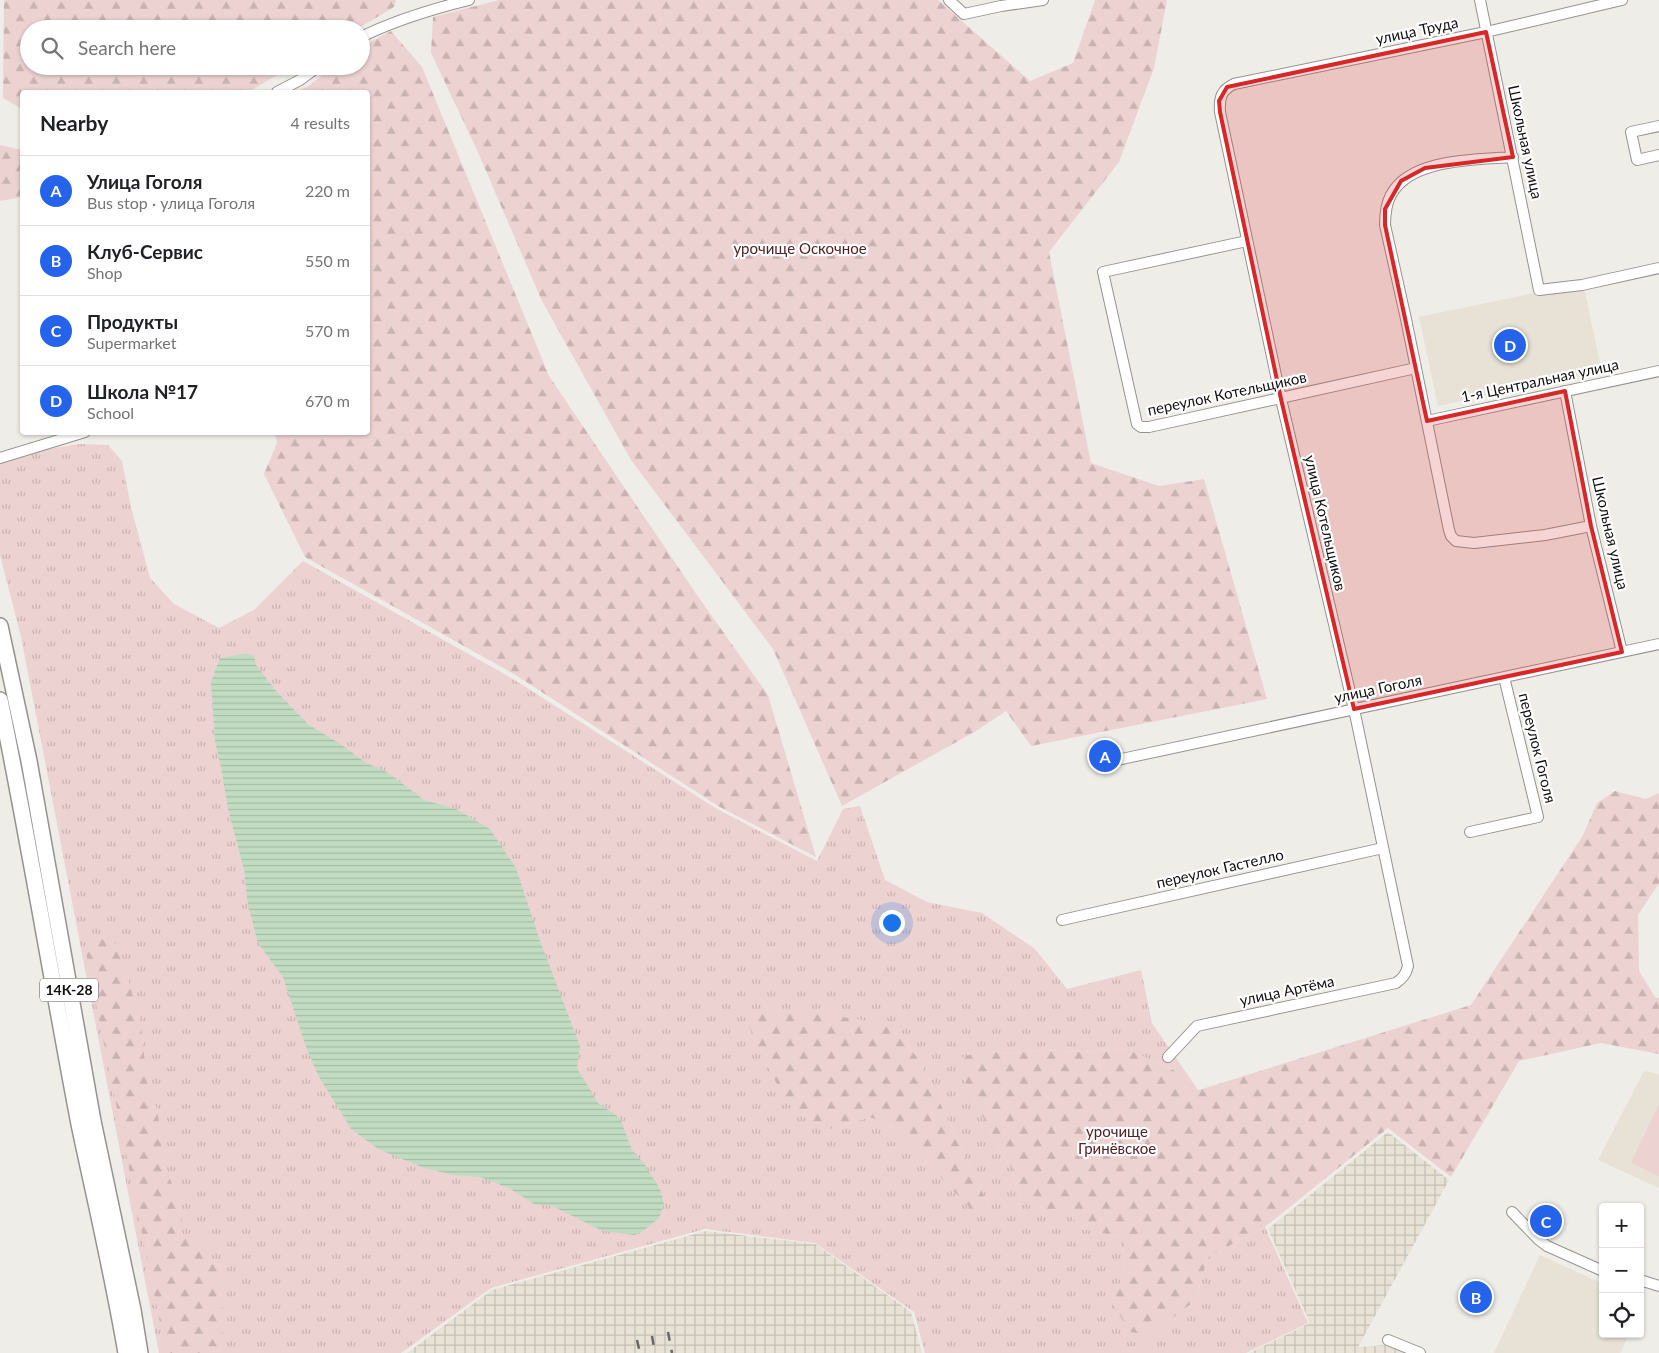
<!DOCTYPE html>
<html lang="en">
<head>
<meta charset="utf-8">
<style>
  :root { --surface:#fff; --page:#f2f2f2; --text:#202124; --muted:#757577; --line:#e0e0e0; --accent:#2563eb }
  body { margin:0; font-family:Lato,sans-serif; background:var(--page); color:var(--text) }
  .controls { position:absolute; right:15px; bottom:15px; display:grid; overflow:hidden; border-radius:5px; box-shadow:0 1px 4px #0004 }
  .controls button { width:45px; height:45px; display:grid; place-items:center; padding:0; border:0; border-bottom:1px solid var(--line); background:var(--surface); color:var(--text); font:25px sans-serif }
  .you { position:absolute; left:891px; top:922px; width:18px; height:18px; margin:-12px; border:4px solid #fff; border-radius:50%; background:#1a73e8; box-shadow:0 0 0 8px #1a73e833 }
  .badge { display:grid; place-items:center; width:32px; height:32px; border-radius:50%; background:var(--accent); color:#fff; font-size:16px; font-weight:700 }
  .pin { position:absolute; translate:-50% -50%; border:2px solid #fff; box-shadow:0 1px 5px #0006 }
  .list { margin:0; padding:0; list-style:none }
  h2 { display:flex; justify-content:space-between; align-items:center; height:65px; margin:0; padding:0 20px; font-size:21px }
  h2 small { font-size:16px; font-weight:400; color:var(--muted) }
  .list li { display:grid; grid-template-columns:32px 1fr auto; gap:15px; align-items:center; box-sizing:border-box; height:70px; padding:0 20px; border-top:1px solid var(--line) }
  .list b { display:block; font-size:19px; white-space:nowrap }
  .list p { margin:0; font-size:16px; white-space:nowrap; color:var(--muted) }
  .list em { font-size:16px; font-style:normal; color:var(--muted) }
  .icon { flex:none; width:28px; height:28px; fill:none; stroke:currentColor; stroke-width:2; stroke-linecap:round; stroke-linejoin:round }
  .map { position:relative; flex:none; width:1659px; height:1353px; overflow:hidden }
  .search { position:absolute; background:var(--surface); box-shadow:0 1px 4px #0004; left:20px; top:20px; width:350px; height:55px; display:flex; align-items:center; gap:12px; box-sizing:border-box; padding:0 18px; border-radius:28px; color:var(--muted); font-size:19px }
  .panel { position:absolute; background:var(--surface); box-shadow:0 1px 4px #0004; left:20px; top:90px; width:350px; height:345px; border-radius:5px }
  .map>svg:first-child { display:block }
</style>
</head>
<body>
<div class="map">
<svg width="1659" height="1353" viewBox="0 0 1659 1353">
  <defs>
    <pattern id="industrial-grid" width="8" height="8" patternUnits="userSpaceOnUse" patternTransform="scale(1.25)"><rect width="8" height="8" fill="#e7e1d6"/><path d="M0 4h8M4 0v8" fill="none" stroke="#c5c0b6"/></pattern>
    <pattern id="grass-tufts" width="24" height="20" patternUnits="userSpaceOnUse" patternTransform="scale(1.25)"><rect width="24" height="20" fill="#ecd2d1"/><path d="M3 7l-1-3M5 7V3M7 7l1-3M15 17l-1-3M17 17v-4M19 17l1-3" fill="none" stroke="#c9b3b2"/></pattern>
    <pattern id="forest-firs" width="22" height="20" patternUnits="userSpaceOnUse" patternTransform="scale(1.25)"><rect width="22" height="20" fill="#ecd2d1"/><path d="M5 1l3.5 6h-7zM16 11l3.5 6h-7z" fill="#c9b3b2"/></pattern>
    <pattern id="water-rules" width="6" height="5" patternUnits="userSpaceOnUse" patternTransform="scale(1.25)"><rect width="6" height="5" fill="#c2dcc3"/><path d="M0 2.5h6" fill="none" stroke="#a6bca6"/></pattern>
  </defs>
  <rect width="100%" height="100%" fill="#efede8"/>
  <path fill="#e7e1d6" d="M1583,283L1602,372L1438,406L1419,317Z
    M1644,1071L1659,1074V1188L1598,1160Z
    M1540,1255L1603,1284V1334H1629L1620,1353H1494Z"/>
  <path fill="url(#industrial-grid)" d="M1388,1132L1449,1180L1358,1347L1388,1345L1405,1353H1249L1310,1323L1268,1229Z
    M706,1231L815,1244L911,1312L922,1353H407L492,1290Z"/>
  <path fill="url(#grass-tufts)" fill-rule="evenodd" d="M80,444L108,445L122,461L131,507L150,578L174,604L219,628L254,610L303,561L513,679L717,809L817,861L843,809L860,806L885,880L927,902L982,913L1035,949L1067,989L1141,970L1152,1023L1198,1090L1185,1087L1174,1070L1150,1060L1128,1049L1080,1052L1041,1050L1004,1054L986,1050L962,1075L1002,1155L1012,1168L1022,1202L1041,1210H1065L1083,1229L1121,1237L1125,1270L1112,1303L1150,1335L1195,1301L1208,1257L1265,1227L1308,1323L1246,1353H925L914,1312L815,1243L705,1229L491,1288L401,1353H159L21,637L0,555V461L15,454ZM893,1027L920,1061L989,1206L979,1216L891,1126L870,1117L823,1131L766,1060L753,1037Z"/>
  <path fill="url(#forest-firs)" d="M4,0H396L394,7L357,29H29V66H293L248,92H22V109L3,98Z
    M499,0H938L1030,81L1073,63L1095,0H1167L1154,68L1119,162L1049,252L1091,463L1159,486L1204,479L1267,699L1031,746L1006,711L976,731L842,806L773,649L631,460L542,301L477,150L431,53L433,17Z
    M391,31L422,67L549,376L699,598L768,695L816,857L718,806L514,674L305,557L264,474L277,443L275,433L368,432V92H296L310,85L333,66H361V47Z
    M0,145L22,150V197L0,201Z
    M1615,791L1646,799L1659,793V883L1638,915L1639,971L1655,997L1659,998V1054L1601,1043L1519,1061L1451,1177L1388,1128L1265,1227L1208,1257L1195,1301L1150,1335L1130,1332L1112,1303L1125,1270L1121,1237L1083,1229L1065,1210H1041L1022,1202L1012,1168L1002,1155L962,1075L959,1058L986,1050L1004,1054L1041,1050L1080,1052L1128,1049L1150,1060L1174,1070L1185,1087L1199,1090L1471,1005L1582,837L1597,803Z
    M102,933L117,945L124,963L141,1027L148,1089L157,1109L167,1172L183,1211L181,1231L187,1239L197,1237L206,1240L223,1287V1334L220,1353H166L87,959C87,945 88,939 102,933Z
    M796,1012L852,1018L893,1027L920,1061L989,1206L979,1217L891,1126L870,1117L823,1131L784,1098L753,1037L745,1015Z"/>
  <path fill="#ecd2d1" d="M1659,1104V1176L1631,1163Z"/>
  <path fill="url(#water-rules)" d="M243,654L254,655L256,665L276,691L309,725L342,745L366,763L387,772L424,800L456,809L490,829L516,868L540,941L580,1046L577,1068L598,1103L620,1118L632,1150L645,1165L660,1189L664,1204L659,1218L643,1231L635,1235L603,1231L552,1206L534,1204L509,1188L480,1177L453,1175L424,1168L378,1149L351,1129L318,1075L306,1047L283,977L258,943L248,905L244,870L228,809L221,767L215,741L211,682L220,658Z"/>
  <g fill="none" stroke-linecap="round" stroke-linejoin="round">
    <defs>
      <path id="street" d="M949,0L964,14L1001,6L1043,0
        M1480,0L1539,290L1582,285L1659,268
        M361,37C396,20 432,9 469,0
        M277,92L300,80L319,66
        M1659,126L1631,132L1637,160L1659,155
        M1513,157C1477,160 1410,158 1391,195C1386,204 1385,214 1385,225L1406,319L1449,530L1451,536L1456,541L1474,543L1545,535L1591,526
        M1247,241L1103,272L1137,424L1141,427H1149L1416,368
        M1565,391L1591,526L1622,652
        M1427,421L1659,371
        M0,458L85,432
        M1103,763L1659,644
        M1470,832L1538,817L1504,677
        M1062,920L1383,848
        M1168,1057L1197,1026L1396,983C1403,978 1406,974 1408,966L1354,709L1281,399L1220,112C1219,98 1221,90 1234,84L1486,32L1622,0
        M1512,1212L1538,1239L1547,1246L1603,1271
        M1640,1280L1659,1286
        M1388,1340L1420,1353"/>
      <path id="primary" d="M0,626L29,761L93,1121L133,1310L140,1353
        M0,700C29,841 52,983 79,1124C95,1200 113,1276 126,1353"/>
    </defs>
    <use href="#street" stroke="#95938f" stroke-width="12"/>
    <use href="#primary" stroke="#95938f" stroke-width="18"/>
    <use href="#street" stroke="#fff" stroke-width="10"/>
    <use href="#primary" stroke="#fff" stroke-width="15"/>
    <path stroke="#6a6866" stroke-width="2.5" stroke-dasharray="9 9" stroke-linecap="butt" d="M668,1332L672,1353
      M652,1336L655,1353
      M637,1340L640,1353"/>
  </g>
  <path fill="#d62828" fill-opacity="0.2" stroke="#d62828" stroke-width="4" stroke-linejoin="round" d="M1486,32L1513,157L1425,168L1401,181L1385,209V225L1427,421L1565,391L1591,526L1622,652L1354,709L1281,399L1220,112L1219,101L1227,87Z"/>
  <g text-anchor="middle" stroke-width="4.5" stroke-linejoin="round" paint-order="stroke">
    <rect fill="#fff" stroke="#585857" stroke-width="1" x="40" y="978.5" width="58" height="23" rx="4"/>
    <g font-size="14" font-weight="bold" fill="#11100f">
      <text x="69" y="995">14К-28</text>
    </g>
    <g font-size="15" fill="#11100f" stroke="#fff">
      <text transform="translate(1417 31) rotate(-12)" y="5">улица Труда</text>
      <text transform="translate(1525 142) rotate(78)" y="5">Школьная улица</text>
      <text transform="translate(1540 381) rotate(-12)" y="5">1-я Центральная улица</text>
      <text transform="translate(1227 394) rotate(-12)" y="5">переулок Котельщиков</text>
      <text transform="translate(1325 523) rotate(77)" y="5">улица Котельщиков</text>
      <text transform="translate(1610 533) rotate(77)" y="5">Школьная улица</text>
      <text transform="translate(1378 689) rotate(-12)" y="5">улица Гоголя</text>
      <text transform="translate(1537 748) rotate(76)" y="5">переулок Гоголя</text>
      <text transform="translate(1220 869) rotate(-13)" y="5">переулок Гастелло</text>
      <text transform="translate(1287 991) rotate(-12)" y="5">улица Артёма</text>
    </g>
    <g font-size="15" fill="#532223" stroke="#fff">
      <text x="800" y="254">урочище Оскочное</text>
      <text x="1117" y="1137">урочище<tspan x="1117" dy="17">Гринёвское</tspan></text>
    </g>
  </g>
</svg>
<div class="controls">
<button>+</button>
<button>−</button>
<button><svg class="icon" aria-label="locate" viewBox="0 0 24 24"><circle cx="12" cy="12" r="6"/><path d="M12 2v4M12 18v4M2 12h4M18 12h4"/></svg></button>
</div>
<div class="you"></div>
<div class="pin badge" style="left:1105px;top:756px">A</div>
<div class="pin badge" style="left:1476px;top:1297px">B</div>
<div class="pin badge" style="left:1546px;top:1221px">C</div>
<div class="pin badge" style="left:1510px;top:345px">D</div>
<div class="search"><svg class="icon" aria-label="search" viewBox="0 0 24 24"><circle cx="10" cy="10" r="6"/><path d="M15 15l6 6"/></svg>Search here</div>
<section class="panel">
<h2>Nearby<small>4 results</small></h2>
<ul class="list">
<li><span class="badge">A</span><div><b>Улица Гоголя</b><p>Bus stop · улица Гоголя</p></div><em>220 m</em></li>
<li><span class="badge">B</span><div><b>Клуб-Сервис</b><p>Shop</p></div><em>550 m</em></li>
<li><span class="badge">C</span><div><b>Продукты</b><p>Supermarket</p></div><em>570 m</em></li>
<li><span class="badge">D</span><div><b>Школа №17</b><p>School</p></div><em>670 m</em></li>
</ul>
</section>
</div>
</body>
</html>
